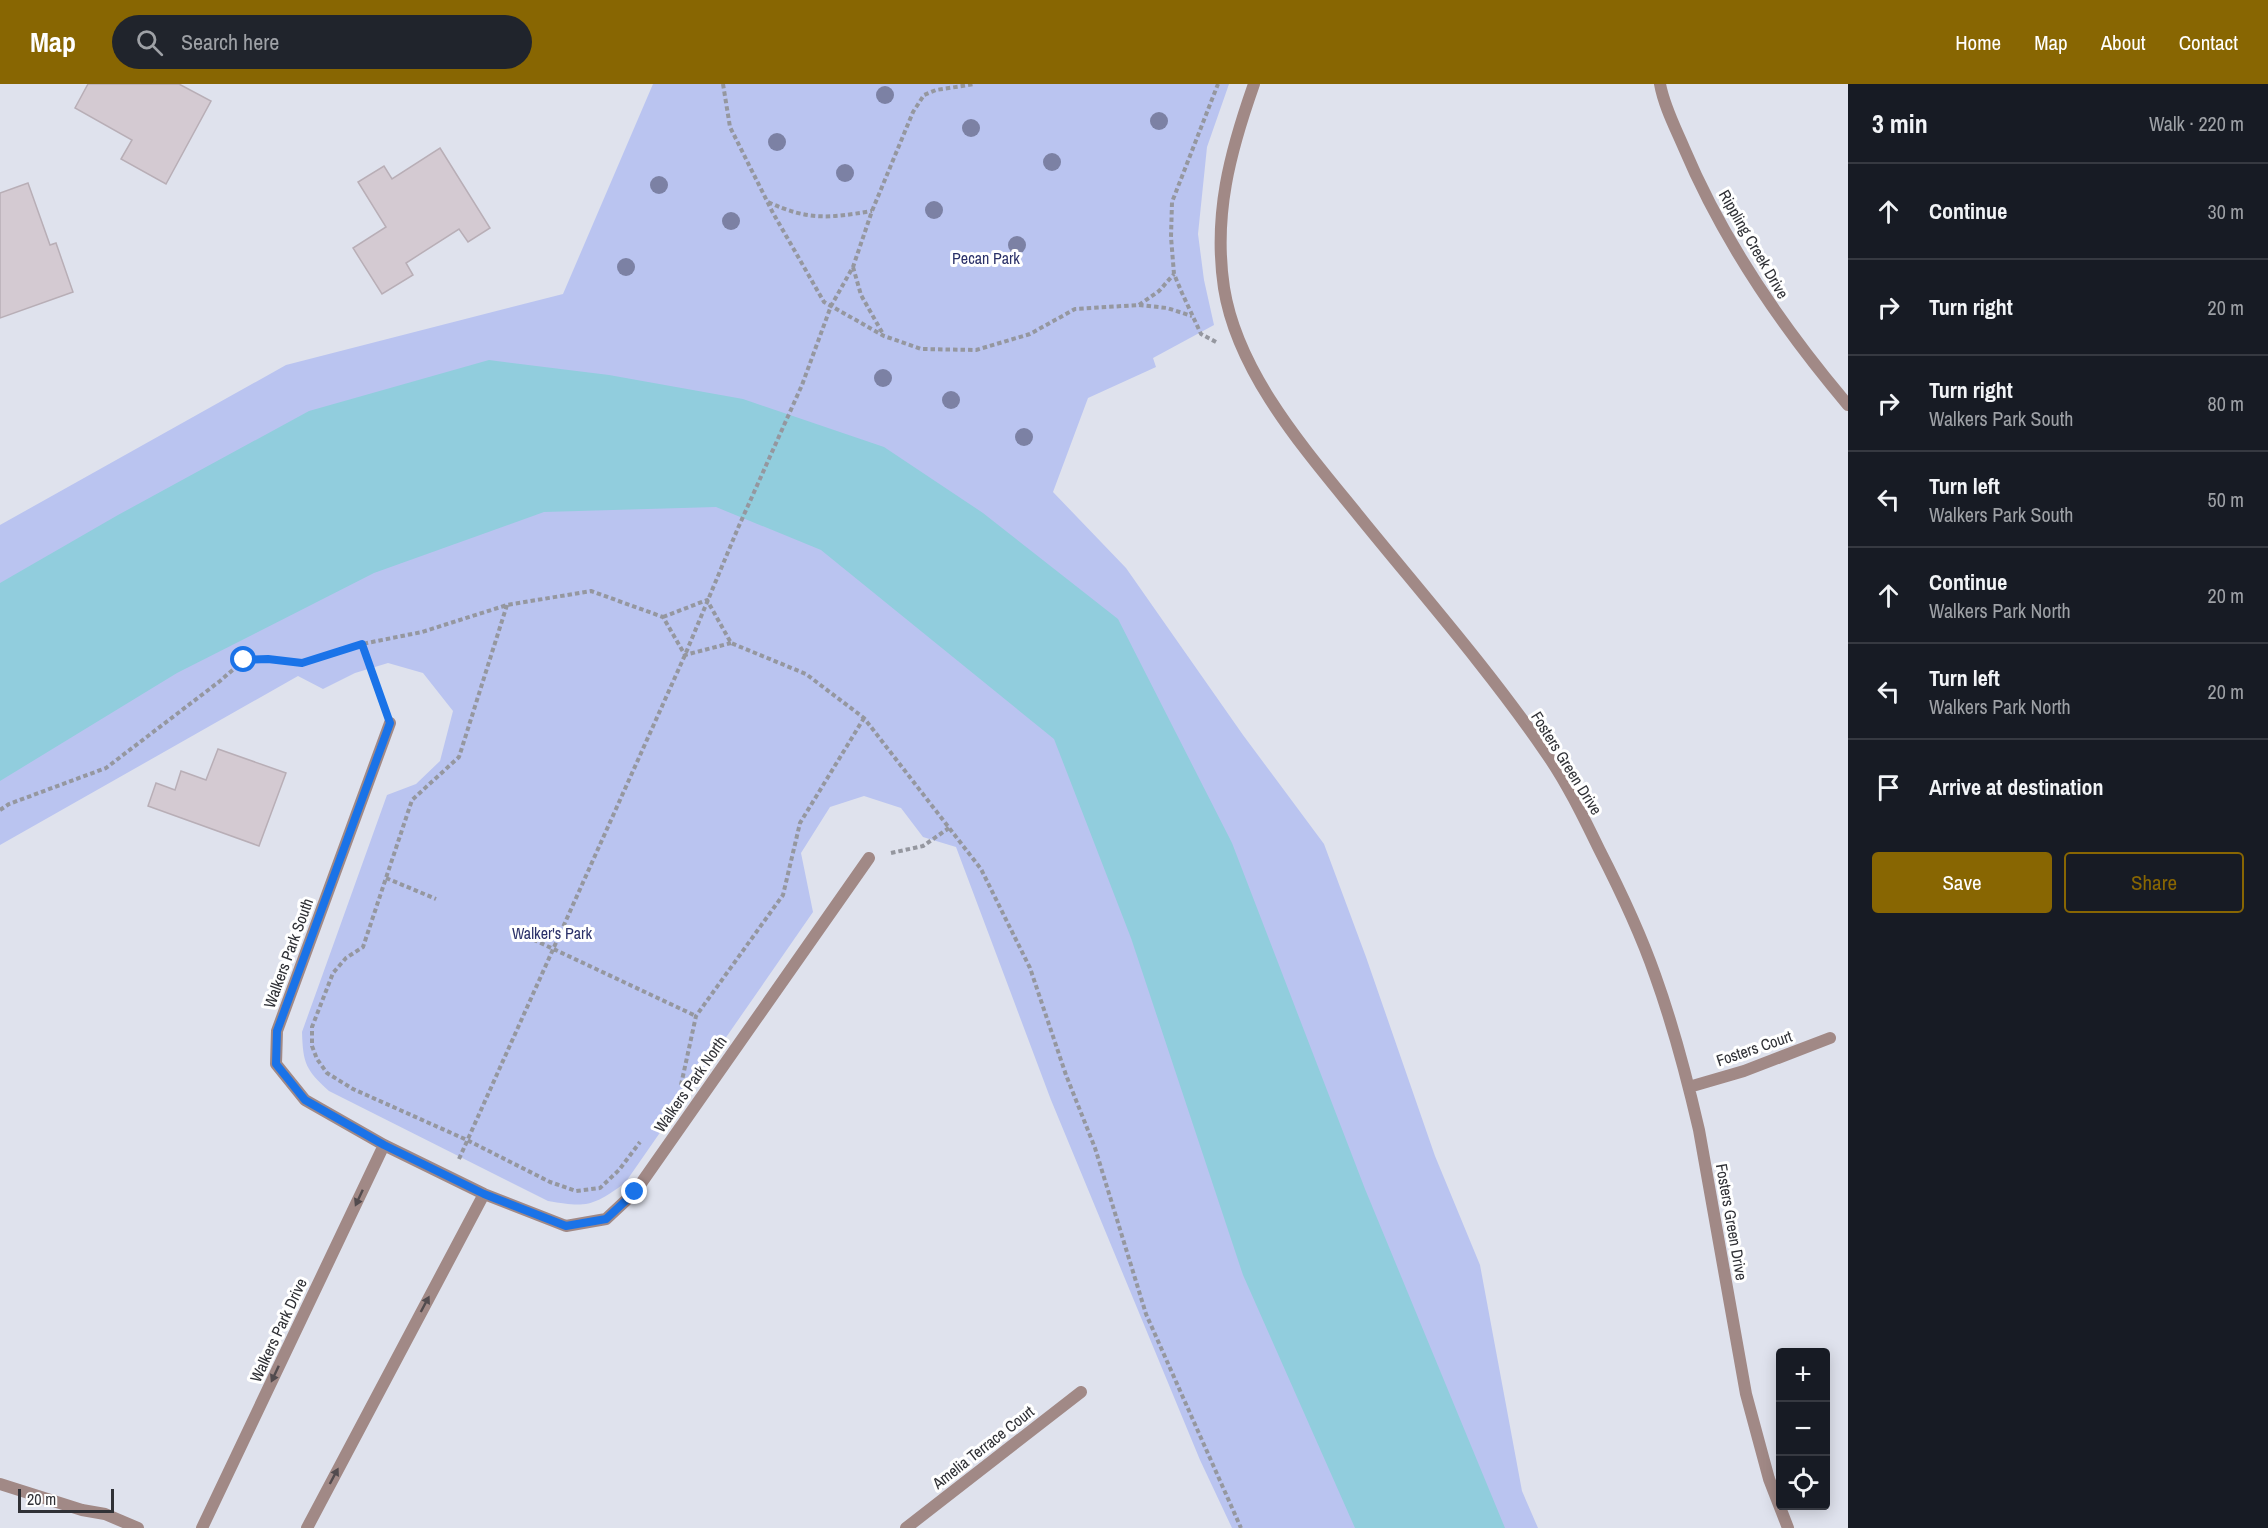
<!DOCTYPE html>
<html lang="en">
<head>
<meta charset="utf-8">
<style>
  :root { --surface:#171b24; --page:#20242c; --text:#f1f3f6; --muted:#9ea1a6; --line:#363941; --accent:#886602 }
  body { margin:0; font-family:"Archivo Narrow",sans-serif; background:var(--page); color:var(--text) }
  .controls { position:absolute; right:18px; bottom:18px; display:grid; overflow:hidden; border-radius:6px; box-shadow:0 3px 15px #0003 }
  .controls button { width:54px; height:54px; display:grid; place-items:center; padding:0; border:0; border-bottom:2px solid var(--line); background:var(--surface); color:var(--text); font:30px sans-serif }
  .scale { position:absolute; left:18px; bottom:15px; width:96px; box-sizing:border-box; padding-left:6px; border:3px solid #303136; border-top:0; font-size:16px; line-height:21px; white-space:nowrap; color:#303136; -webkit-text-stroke:4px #fff; paint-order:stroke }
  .stop { position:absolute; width:18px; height:18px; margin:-14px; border:4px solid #1a73e8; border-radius:50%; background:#fff }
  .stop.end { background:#1a73e8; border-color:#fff; box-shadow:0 2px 6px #0008 }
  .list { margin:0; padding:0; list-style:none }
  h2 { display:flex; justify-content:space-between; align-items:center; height:78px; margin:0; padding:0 24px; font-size:26px }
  h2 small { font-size:20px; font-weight:400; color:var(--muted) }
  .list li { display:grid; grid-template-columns:39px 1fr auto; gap:18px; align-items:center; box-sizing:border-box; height:96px; padding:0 24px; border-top:2px solid var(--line) }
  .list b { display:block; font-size:22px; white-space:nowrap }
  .list p { margin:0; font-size:20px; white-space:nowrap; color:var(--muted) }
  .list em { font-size:20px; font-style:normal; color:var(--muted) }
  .actions { display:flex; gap:12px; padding:18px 24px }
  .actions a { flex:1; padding:14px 0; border:2px solid var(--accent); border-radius:6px; text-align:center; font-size:21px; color:var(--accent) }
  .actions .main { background:var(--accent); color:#fff }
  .icon { flex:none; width:33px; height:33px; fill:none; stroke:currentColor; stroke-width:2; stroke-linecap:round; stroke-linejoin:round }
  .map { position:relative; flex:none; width:1848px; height:1444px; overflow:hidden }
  header { display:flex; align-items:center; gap:36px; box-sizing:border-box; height:84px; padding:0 30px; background:var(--accent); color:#fff }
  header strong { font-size:28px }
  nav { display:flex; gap:33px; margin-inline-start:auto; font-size:21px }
  .search { width:420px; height:54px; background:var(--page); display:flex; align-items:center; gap:15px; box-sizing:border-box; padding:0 21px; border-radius:33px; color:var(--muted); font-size:22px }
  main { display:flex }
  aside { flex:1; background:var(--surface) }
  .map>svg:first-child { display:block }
</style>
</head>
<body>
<header>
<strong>Map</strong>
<div class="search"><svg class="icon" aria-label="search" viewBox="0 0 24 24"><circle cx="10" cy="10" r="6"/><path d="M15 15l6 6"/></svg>Search here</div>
<nav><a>Home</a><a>Map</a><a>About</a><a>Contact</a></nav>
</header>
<main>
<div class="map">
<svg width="1848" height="1444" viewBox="0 0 1848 1444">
  <rect width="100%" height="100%" fill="#dfe2ed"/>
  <path fill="#bac4f0" d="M653,0H1229L1207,63L1198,150L1204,196L1214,241L1153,274L1156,283L1088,314L1053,408L1126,484L1243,651L1324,760L1366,873L1435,1072L1480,1181L1522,1407L1538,1444H1232L1200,1376L1051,1016L956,763L923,753L901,724L864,712L830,723L801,769L813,828L625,1099C593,1122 587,1124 548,1117L329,1007C306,986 303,980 302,948L387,711L416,700L440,677L453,627L423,589L388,579L355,589L323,605L298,592L0,761V441L286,281L563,210Z"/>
  <path fill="#91cddd" d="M489,276L609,291L743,315L884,363L983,429L1118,535L1232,759L1365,1105L1505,1444H1355L1243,1191L1131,854L1054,655L821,466L716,423L544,428L374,489L177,589L0,697V499L118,431L309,327Z"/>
  <path fill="#d4cad2" stroke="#b8aeb6" stroke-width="1.5" d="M88,0H179L211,17L166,100L121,75L132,56L75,24Z
    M440,64L490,144L468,158L459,145L406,179L413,191L382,210L353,164L386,143L358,98L384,82L392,95Z
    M28,99L50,161L56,159L73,208L0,234V109Z
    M218,665L286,689L259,762L148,722L156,699L175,706L181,687L206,696Z"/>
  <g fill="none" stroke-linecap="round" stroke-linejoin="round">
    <path stroke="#95979f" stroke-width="4" stroke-dasharray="4.5 3" stroke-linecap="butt" d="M723,0L730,43L773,129L824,218L884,252L921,265L976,266L1030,250L1075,225L1139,221L1167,224L1192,232
      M768,118C809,137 829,134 872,127
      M853,183L861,211L883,250
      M1139,221L1159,207L1174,190
      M1216,258L1201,250L1182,209L1174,190L1171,153L1172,118L1218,0
      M507,521L459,673L412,716L363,863L346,874L333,889L312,943V962L317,975L327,989L353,1005L467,1056L550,1098L576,1107L600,1104L619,1086L640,1058
      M663,533L707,516L731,559L806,590L864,634L981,785L1030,884L1066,991L1095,1064L1146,1230L1241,1444
      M362,560L383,619
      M0,726L9,720L106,684L220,597L244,576L268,575L302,579L362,560L422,548L507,521L591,507L663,533L685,571L731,559
      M891,769L923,762L949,744
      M386,794L436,815
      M513,846L696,932
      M681,1001L696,932L783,811L800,739L864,634
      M459,1075L685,571L738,444L802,301L831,222L853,183L872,127L913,28L924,11L936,6L975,0"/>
    <path stroke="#a18986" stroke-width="12" d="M1254,0C1230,68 1213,131 1224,204C1238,292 1309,370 1363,437C1424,512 1489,586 1544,666C1566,697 1583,732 1599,765C1620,806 1640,848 1655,891C1673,941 1687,994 1699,1046L1746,1310L1769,1395L1788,1444
      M1660,0C1664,22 1675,43 1684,64C1724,159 1782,243 1848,321
      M390,639L277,947L276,980L305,1016L384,1061L484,1110L566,1142L606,1135L635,1108L869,774
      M1689,1003L1744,987L1830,954
      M0,1400L82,1426L105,1430L138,1444
      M202,1444L384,1061
      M307,1444L484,1110
      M906,1444L1081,1308"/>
  </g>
  <g fill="#7c81a4">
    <circle cx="885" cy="11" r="9"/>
    <circle cx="1159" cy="37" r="9"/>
    <circle cx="971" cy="44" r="9"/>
    <circle cx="777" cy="58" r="9"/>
    <circle cx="1052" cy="78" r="9"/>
    <circle cx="845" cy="89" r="9"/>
    <circle cx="659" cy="101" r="9"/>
    <circle cx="934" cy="126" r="9"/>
    <circle cx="731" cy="137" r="9"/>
    <circle cx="1017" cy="161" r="9"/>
    <circle cx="626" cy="183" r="9"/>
    <circle cx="883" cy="294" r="9"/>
    <circle cx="951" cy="316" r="9"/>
    <circle cx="1024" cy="353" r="9"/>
  </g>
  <defs><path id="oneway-solid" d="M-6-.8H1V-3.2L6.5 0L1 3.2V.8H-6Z" transform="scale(1.5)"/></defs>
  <g fill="#524b4e">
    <use href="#oneway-solid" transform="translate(359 1114) rotate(115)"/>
    <use href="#oneway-solid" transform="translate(425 1220) rotate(-62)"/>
    <use href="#oneway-solid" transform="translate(275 1290) rotate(115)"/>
    <use href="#oneway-solid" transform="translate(334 1392) rotate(-62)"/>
  </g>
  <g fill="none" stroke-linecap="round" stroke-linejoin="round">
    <path stroke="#1a73e8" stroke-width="8" d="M244,576L268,575L302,579L362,560L390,639L277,947L276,980L305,1016L384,1061L484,1110L566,1142L606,1135L635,1108"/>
  </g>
  <g text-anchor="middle" stroke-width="6" stroke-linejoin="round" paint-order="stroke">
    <g font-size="16" fill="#303136" stroke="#fff">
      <text transform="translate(1754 160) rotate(60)" y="6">Rippling Creek Drive</text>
      <text transform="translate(1567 679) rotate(58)" y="6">Fosters Green Drive</text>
      <text transform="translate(288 869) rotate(-70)" y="6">Walkers Park South</text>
      <text transform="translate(1754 964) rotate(-19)" y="6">Fosters Court</text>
      <text transform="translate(690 1000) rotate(-55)" y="6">Walkers Park North</text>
      <text transform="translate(1732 1138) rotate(80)" y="6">Fosters Green Drive</text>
      <text transform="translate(278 1246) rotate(-65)" y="6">Walkers Park Drive</text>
      <text transform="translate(983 1363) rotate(-38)" y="6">Amelia Terrace Court</text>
    </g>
    <g font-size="16" fill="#2b3169" stroke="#fff">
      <text x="986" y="180">Pecan Park</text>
      <text x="552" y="855">Walker's Park</text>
    </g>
  </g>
</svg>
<div class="controls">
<button>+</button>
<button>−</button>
<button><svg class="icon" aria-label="locate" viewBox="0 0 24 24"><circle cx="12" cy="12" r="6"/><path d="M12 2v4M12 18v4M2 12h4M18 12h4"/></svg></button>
</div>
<div class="scale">20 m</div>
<div class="stop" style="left:244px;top:576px"></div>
<div class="stop end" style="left:635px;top:1108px"></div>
</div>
<aside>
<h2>3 min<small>Walk · 220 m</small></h2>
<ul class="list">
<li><svg class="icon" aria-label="ahead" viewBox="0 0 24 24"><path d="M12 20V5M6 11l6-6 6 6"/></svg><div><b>Continue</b></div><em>30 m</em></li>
<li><svg class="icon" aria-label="right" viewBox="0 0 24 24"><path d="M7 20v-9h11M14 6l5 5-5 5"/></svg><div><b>Turn right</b></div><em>20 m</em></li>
<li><svg class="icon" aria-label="right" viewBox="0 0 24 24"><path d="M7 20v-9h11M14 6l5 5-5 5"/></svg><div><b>Turn right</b><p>Walkers Park South</p></div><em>80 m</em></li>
<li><svg class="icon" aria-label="left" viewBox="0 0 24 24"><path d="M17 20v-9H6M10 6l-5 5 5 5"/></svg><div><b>Turn left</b><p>Walkers Park South</p></div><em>50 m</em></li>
<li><svg class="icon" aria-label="ahead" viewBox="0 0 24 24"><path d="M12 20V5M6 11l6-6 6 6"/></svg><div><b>Continue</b><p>Walkers Park North</p></div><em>20 m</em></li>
<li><svg class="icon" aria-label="left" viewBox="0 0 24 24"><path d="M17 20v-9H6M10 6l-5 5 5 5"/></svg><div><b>Turn left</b><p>Walkers Park North</p></div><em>20 m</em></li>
<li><svg class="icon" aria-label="arrive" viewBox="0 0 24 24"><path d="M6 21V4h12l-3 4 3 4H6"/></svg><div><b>Arrive at destination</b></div></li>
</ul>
<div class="actions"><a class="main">Save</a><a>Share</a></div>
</aside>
</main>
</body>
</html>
